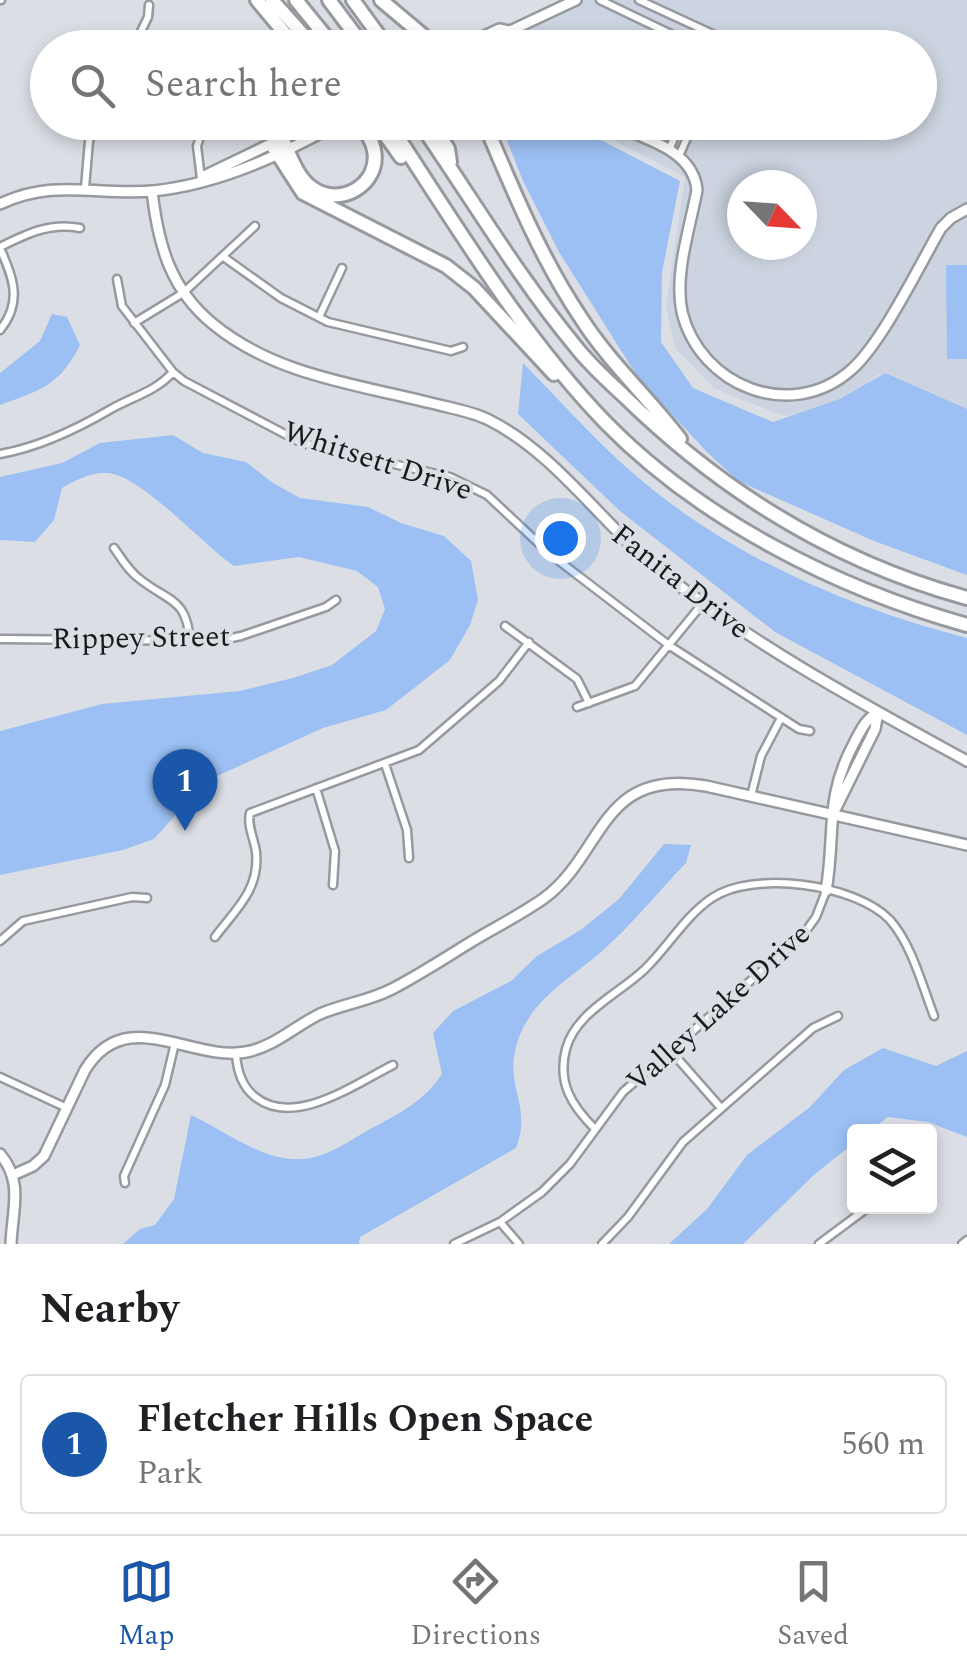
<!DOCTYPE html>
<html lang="en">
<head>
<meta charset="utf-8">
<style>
  :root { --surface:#fff; --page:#f6f6f6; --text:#202124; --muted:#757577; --line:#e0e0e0; --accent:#1b57a8 }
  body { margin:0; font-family:Spectral,serif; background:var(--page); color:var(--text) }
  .controls { position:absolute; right:30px; bottom:30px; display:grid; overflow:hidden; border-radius:10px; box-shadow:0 5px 15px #0003 }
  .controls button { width:90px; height:90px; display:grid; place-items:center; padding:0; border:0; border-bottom:2px solid var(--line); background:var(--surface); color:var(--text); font:50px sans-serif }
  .compass { position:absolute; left:727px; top:170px; width:90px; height:90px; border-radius:50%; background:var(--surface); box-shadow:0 5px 15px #0003; rotate:115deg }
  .you { position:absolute; left:560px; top:538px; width:35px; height:35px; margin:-25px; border:8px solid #fff; border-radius:50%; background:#1a73e8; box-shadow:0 0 0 15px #1a73e833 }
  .badge { display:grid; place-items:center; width:65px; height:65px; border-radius:50%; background:var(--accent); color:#fff; font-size:32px; font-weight:700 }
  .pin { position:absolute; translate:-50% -82px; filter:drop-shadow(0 2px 5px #0008) }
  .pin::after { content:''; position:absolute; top:52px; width:35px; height:30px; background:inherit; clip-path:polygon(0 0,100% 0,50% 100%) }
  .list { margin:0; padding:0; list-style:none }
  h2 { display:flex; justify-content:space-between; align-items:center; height:130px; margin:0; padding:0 40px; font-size:42px }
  h2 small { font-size:32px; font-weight:400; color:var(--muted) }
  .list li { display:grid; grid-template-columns:65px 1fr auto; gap:30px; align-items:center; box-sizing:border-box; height:140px; margin:0 20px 20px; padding:0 20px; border:2px solid var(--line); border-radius:10px }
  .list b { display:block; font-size:38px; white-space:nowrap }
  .list p { margin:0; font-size:32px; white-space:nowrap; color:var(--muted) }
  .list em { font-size:32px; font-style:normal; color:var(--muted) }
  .icon { flex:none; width:55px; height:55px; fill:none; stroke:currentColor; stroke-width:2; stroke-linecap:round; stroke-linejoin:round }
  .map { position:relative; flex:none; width:967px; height:1244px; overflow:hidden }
  .search { position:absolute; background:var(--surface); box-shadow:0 5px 15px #0003; left:30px; right:30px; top:30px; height:110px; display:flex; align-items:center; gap:25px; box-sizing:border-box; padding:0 35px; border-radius:55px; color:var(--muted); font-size:38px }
  .sheet { height:290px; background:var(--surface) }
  nav { display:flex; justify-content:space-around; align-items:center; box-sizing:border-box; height:140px; border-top:2px solid var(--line); background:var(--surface); font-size:28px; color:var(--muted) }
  nav a { display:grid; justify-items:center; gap:5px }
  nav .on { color:var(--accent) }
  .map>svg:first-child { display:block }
</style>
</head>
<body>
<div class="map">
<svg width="967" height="1244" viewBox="0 0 967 1244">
  <rect width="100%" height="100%" fill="#dbdfe5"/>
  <path fill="#cbd4e0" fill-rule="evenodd" d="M560,0H967V415L879,374L832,409L784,416L715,389L675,348L666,307L685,177L579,123L920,122V48H477L474,44ZM742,185H802V245H742Z"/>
  <path fill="#9cc0f4" d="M500,123H568L680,181L662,272L661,342L693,388L773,422L840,399L885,373L967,409V575L874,541L738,481L706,451L639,379L559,252L523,181Z
    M946,265H967V359H947Z
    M52,314L67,317L80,345C61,384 40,391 0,405V373L40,341Z
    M523,363C557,397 589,434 626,467C722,553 843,606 967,638V735L775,632L620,511L518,414Z
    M173,435L203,453L246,462L273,483L300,498L368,507L401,523L444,536L471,561L478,600L470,625L450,660L386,710L323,728L206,781L154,839L123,850L0,875V731L102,704L239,691L293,678L332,665L376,631L385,609L378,587L357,571L299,557L234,566C204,546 140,474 107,473C91,472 76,480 62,488L54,520L35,542L0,540V477L62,463L100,443Z
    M664,844L691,845L686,863C658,892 631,926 600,953C563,984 522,1005 514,1057C509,1090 531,1109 516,1148L360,1237L359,1244H123L140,1229L155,1225L174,1199L191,1115C230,1133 275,1172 321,1155C340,1149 358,1135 376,1126C402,1112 426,1099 442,1074L433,1033L453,1011L511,981L537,956L582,929L619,899Z
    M883,1048L936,1066L967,1051V1137L928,1122L888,1117L869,1131L854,1132V1143L815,1174L743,1244H669L707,1209L747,1155L810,1107L844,1070Z"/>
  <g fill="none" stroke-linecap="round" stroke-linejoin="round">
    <defs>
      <path id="street" d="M0,0H1
        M600,0L700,48
        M639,0L732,43L731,48
        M133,48L148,17L149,5
        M713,48L719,37
        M669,150L681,122
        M679,156L694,122
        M201,179L197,146L205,122
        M85,188L89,141L98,122
        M0,247C26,234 50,222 80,228
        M0,248C13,278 23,302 0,330
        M225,258L281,298L328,322L451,351L463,347
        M117,279L122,306L173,372L184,381L302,443L450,477L487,495L550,554L670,646L799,729L810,731
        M319,317L342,268
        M134,323L183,293L255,226
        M0,454C40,447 77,429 111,409C134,396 155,392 173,372
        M114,548C122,559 129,572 141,580C169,602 187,598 190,642
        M505,626L577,679L589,703
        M0,639L217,641L241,636L326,607L336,600
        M577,707L635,686L703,603
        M385,764L407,830L409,858
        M316,788L335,851L333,885
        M751,796L761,756L781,718
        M215,937C235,910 260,890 256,852C254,838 247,826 250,813L419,750L499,681L529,642
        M0,941L23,921L132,897L147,898
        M670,1050L721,1108
        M236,1054C237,1070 241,1085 254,1096C293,1129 355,1084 393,1065
        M0,1077L67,1108
        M595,1129C572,1106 557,1083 566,1049C576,1012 619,994 645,969C668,947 685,916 712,898C754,870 856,884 890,920C912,945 922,985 934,1016
        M125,1183L124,1176L165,1085L175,1043
        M500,1222L519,1244
        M454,1244L500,1222L542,1192L570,1164L623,1092L803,935L816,917L826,891
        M602,1244L628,1217L683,1142L813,1028L838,1016
        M819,1244L870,1206
        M962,1244L967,1240"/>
      <path id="secondary" d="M510,31L517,48
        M459,48L499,29L510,31
        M488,48L510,31L576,0
        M607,122C641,138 693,148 697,190C690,228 674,274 682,312C700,386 791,423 851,370C882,343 919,266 941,228L951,218L967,209
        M202,181L204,176L316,122
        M152,191C158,244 170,289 213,324C275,375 355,384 431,403C450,408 471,411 489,420C557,454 604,527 664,574C758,648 863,704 967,761
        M0,204C55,178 97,196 153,191C220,184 281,155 341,122
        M833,814L875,729L878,712
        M826,891C836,833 824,799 854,743C861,730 865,720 878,712
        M0,1154C24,1182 12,1211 11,1244
        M13,1175L33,1166L44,1156L85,1070C126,1003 190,1062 246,1052C274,1047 295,1026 320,1014C343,1004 369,1001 392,989C419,975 445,958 471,942C494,928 520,915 543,899C605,854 599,767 706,786L967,845"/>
      <path id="highway" d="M257,0L297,48
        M272,0L315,48
        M296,0L335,48
        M329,0L365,48
        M353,0L388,48
        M381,0L438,48
        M376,122L401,157
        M388,122C456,225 521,335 606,423C701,520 838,589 967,625
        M419,122C471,197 518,277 576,347C590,365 607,380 624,396C721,491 835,562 967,598
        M432,122L448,149L450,162
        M484,122C513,190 540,257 581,318C609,362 648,397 680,439
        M283,140C290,155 297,177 311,187C338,209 381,185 374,150C372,139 365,131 358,122
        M272,145L303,193L446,266L474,288L554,374"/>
    </defs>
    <use href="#street" stroke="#969a9f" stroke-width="11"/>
    <use href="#secondary" stroke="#969a9f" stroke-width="14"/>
    <use href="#highway" stroke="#969a9f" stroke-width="18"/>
    <use href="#street" stroke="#fff" stroke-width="6"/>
    <use href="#secondary" stroke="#fff" stroke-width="9"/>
    <use href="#highway" stroke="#fff" stroke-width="12"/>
  </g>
  <g text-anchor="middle" stroke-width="8" stroke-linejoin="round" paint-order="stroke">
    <g font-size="30" fill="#181a1c" stroke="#dbdfe5">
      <text transform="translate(378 460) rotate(18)" y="10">Whitsett Drive</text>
      <text transform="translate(681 581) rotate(38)" y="10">Fanita Drive</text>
      <text transform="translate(141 637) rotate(-1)" y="10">Rippey Street</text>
      <text transform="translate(718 1007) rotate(-42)" y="10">Valley Lake Drive</text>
    </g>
  </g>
</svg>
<div class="controls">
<button><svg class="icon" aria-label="layers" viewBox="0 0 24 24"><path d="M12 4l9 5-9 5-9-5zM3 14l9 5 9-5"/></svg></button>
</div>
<svg class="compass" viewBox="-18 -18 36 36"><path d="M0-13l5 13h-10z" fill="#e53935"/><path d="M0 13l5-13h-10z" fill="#757577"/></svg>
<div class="you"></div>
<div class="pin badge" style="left:185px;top:831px">1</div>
<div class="search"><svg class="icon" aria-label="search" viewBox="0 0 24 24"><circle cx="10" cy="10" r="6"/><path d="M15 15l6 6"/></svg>Search here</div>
</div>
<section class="sheet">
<h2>Nearby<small></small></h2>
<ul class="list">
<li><span class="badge">1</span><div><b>Fletcher Hills Open Space</b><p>Park</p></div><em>560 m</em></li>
</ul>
</section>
<nav>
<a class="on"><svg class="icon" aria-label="map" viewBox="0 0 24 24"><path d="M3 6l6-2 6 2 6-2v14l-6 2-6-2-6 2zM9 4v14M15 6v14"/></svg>Map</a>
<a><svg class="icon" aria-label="directions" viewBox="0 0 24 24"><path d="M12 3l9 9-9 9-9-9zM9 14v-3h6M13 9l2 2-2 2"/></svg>Directions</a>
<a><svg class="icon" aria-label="saved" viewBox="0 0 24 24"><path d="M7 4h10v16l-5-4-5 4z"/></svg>Saved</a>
</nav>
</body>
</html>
